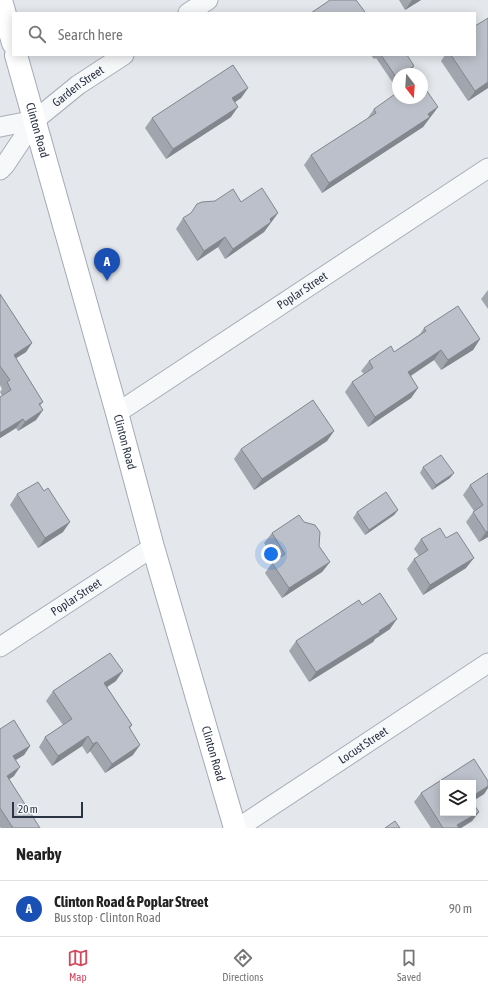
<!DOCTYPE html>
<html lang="en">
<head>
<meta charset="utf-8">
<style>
  :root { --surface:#fff; --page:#f2f2f2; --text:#222; --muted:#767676; --line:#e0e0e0; --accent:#d1495b }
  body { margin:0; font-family:"Asap Condensed",sans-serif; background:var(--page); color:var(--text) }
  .controls { position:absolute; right:12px; bottom:12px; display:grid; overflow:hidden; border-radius:0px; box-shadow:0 2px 10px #0003 }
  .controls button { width:36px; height:36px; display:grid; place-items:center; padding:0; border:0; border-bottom:1px solid var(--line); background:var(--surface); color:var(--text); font:20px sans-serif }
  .compass { position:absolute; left:392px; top:68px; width:36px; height:36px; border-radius:50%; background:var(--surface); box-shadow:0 2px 10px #0003; rotate:163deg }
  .scale { position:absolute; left:12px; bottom:10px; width:71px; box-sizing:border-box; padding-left:4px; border:2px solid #2b3445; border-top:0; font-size:11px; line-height:14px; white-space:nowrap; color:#2b3445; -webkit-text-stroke:3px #f4f6f9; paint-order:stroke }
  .you { position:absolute; left:271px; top:554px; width:14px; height:14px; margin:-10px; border:3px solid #fff; border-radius:50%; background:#1a73e8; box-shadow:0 0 0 6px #1a73e833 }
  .badge { display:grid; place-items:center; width:26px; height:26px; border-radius:50%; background:var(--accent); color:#fff; font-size:13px; font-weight:700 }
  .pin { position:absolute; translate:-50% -33px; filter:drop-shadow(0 1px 2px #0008) }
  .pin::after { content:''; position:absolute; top:21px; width:14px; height:12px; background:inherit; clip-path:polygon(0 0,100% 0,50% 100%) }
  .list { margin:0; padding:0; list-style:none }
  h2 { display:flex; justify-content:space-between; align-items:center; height:52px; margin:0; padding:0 16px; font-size:17px }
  h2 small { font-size:13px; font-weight:400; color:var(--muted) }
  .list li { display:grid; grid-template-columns:26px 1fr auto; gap:12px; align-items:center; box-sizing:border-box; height:56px; padding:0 16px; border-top:1px solid var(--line) }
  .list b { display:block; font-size:15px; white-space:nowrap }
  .list p { margin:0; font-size:13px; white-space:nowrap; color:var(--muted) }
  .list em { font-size:13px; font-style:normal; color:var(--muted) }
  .icon { flex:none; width:22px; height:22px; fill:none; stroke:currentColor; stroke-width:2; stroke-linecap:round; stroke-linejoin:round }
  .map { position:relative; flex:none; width:488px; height:828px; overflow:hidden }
  .search { position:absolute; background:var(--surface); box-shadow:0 2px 10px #0003; left:12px; right:12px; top:12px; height:44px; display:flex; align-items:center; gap:10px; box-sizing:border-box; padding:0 14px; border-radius:0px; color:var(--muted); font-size:15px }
  .sheet { height:108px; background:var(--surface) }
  nav { display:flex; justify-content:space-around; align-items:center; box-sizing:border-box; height:56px; border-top:1px solid var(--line); background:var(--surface); font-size:11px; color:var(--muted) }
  nav a { display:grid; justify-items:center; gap:2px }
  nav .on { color:var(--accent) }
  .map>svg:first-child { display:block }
</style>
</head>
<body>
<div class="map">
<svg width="488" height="828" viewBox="0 0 488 828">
  <rect width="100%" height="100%" fill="#e4e7ec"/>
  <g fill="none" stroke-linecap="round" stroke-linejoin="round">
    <defs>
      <g id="minor">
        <path d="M188,13L208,0"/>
        <path d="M0,127L35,120"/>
        <path id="s1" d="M0,170L5,165L35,120L78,85L124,55"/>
        <path id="s2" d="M117,413L488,168"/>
        <path id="s3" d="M0,647L153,547"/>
        <path id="s4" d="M238,828L488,663"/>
      </g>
      <g id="primary">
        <path d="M1,0L13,43"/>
        <path id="s5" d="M16,55L117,413L153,547L235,828"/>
      </g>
    </defs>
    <use href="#minor" stroke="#a9aeb7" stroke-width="21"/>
    <use href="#primary" stroke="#a3abb8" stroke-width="24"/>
    <use href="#minor" stroke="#f7f8fa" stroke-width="19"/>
    <use href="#primary" stroke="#fff" stroke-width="22"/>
  </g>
  <path fill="#a1a5ae" d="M399,0H421L405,10Z
    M371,55H407L410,71L398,74V79L393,83L376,58L374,59Z
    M445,55H475L488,88L468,101L441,61Z
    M248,88L241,98L235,102L231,117L166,159L145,128L152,118Z
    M438,107L423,127L322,193L304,165L311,155L367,119L374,109Z
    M241,202L278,213L264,232L225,259L218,247L197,261L176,229L183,218L191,214L197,204Z
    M488,290V309L481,299Z
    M0,294L32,343L26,352L16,358L43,402L40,406L43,410L36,420L18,431L16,428L0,438V397L2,396L0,392L2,389L0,385Z
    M424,328L480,339L473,350L441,370L434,360L411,376L418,388L411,398L368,427L345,392L352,382L364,374L361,371L369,361L394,352L420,334Z
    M334,431L327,441L254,490L234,459L241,449Z
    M423,467L450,478L432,490L420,473Z
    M488,473V537L479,542L466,522L474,511L463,495L470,485Z
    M17,494L63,532L38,548L10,505Z
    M398,510L394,515L365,535L353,518L357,512Z
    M272,533L330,562L322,572L282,598L265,573L272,563L276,561L264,543Z
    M446,538L466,568L423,595L407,569L414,559L419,556L414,549L421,539Z
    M362,605L390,629L375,639L373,642L309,682L289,651L296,641Z
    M116,681L107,687L132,725L130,728L133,755L105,773L90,751L87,754L82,746L52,766L39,747L45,737L63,725L46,701L53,691Z
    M0,729L30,746L24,755L16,760L14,776L9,779L39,828H1L0,827Z
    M474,759L488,781V788L484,794L473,801V783H443V813H473V803L479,812L472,821L461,828H431L414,802L421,793Z"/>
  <path fill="#83868d" d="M412,0H421L405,10Z
    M414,66L410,71L406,74H401Z
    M398,76V79L393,83L396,77Z
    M488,82V88L468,101L475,91Z
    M248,88L241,98L225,109L232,98Z
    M238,107L231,117L166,159L173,149Z
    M438,107L423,127L322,193L329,183Z
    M278,213L264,232L225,259L233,249L270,219Z
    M225,237L218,247L197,261L204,251Z
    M480,339L473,350L441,370L448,360Z
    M32,343L26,352L7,364L14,355Z
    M441,350L434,360L401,382L408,372Z
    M418,388L411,398L368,427L375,417Z
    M43,410L36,420L18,431L25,422Z
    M23,419L16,428L0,438V433Z
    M334,431L327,441L254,490L262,479Z
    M454,473L450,478L432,490L436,485Z
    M398,510L394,515L365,535L369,530Z
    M70,522L63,532L38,548L45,538Z
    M488,531V537L479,542L486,532Z
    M474,558L466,568L423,595L430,585Z
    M330,562L322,572L282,598L289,588Z
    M397,619L390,629L375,639L373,642L309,682L316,672Z
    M123,671L116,681L98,693L104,683Z
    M88,736L82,746L52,766L58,756Z
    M97,742L90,751L87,754L93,744Z
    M140,745L133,755L105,773L112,764Z
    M30,746L24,755L7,765L13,756Z
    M20,767L14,776L1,785L7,776Z
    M488,786V788L484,794L473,801V796Z
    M479,812L472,821L461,828H455L457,825Z"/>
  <path fill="#bbc0ca" stroke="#83868d" d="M330,0H356L365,12L363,13H311Z
    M488,18V82L475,91L451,55H475V26Z
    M381,55H407L414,66L401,74H398V76L396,77Z
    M233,65L248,88L232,98L238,107L173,149L152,118Z
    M422,84L438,107L428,114L430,117L329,183L311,155L376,113L374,109L398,92V98H422Z
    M262,188L278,213L270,219L271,222L233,249L225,237L204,251L183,218L191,213L197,204L202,202L215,201L233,189L241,202Z
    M0,294L32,343L14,355L43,402L39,404L43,410L25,422L23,419L0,433V397L11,390L7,382L10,380L0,366Z
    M458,306L480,339L448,360L441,350L408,372L418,388L375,417L352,382L373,368L369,361L391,346L394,352L426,331L424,328Z
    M313,400L334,431L262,479L241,449Z
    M441,455L454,473L436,485L423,467Z
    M488,473V531L486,532L473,512L483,505L470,485Z
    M38,482L44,491L48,488L70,522L45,538L17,494Z
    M386,492L398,510L369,530L357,512Z
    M299,515L304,522L315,525L320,532L319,546L330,562L289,588L272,563L285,554L272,533Z
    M440,528L446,538L457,532L474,558L430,585L414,559L428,550L421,539Z
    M380,593L397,619L379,631L380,632L316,672L296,641L359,600L362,605Z
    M110,653L123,671L104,683L132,725L129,727L140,745L112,764L97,742L93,744L88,736L58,756L45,737L72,719L53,691Z
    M14,720L30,746L13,756L20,767L7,776L40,828H13L0,808V729Z
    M474,759L488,781V786L473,796V783H443V813H473V803L479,812L457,825L459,828H443L421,793Z
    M395,821L400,828H385Z"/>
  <g text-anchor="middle" stroke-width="4" stroke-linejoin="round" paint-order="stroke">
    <g font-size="12" fill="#2b3445" stroke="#f4f6f9">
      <text dy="4" stroke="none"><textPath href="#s1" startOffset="116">Garden Street</textPath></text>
      <text dy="4" stroke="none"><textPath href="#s5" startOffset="78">Clinton Road</textPath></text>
      <text dy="4" stroke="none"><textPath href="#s2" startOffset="222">Poplar Street</textPath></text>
      <text dy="4" stroke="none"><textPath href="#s5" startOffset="402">Clinton Road</textPath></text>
      <text dy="4" stroke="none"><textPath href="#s3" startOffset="91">Poplar Street</textPath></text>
      <text dy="4" stroke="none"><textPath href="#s4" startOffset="150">Locust Street</textPath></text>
      <text dy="4" stroke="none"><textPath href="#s5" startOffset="726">Clinton Road</textPath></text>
    </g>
  </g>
</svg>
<div class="controls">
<button><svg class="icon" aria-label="layers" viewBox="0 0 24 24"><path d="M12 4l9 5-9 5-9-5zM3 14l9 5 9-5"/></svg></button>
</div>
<svg class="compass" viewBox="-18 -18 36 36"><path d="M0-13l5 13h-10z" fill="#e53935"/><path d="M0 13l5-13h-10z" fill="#767676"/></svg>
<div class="scale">20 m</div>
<div class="you"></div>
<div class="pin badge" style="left:107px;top:281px;background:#1a4fb4">A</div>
<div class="search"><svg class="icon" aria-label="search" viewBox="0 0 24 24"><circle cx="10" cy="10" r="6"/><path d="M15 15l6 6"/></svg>Search here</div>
</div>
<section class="sheet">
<h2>Nearby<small></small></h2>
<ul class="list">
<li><span class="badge" style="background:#1a4fb4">A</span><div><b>Clinton Road &amp; Poplar Street</b><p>Bus stop · Clinton Road</p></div><em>90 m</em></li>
</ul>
</section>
<nav>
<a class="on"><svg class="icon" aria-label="map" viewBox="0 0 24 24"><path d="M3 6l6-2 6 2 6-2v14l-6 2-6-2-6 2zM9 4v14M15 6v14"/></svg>Map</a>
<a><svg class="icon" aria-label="directions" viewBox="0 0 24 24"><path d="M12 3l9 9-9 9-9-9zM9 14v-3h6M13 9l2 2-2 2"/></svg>Directions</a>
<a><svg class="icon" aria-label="saved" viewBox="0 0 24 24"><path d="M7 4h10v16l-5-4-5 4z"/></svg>Saved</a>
</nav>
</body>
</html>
